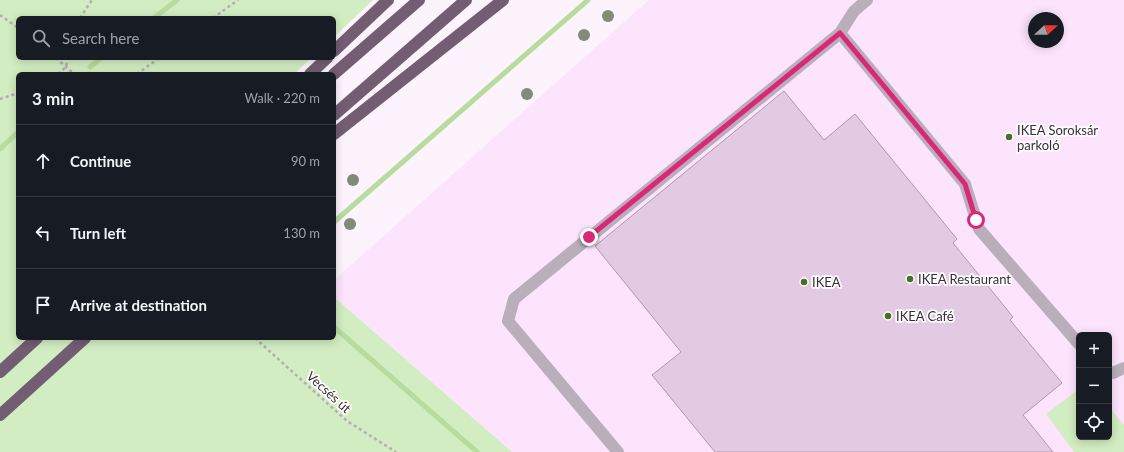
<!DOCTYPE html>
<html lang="en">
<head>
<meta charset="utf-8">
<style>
  :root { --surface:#171b24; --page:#242831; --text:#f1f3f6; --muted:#9ea1a6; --line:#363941 }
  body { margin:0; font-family:Lato,sans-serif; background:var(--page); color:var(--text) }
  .controls { position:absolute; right:12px; bottom:12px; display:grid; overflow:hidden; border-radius:6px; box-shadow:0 2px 10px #0003 }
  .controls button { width:36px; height:36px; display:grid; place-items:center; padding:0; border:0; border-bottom:1px solid var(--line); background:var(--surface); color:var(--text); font:20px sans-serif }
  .compass { position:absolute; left:1028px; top:12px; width:36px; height:36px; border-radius:50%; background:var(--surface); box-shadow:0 2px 10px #0003; rotate:69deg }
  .stop { position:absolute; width:12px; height:12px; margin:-9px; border:3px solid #db2777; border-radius:50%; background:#fff }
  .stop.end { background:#db2777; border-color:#fff; box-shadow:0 1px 4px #0008 }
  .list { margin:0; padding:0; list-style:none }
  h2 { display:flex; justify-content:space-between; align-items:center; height:52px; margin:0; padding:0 16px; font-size:17px }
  h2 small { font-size:13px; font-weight:400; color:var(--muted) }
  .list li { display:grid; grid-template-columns:26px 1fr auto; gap:12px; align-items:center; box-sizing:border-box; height:72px; padding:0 16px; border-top:1px solid var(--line) }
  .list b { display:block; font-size:15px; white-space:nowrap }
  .list em { font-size:13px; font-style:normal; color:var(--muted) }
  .icon { flex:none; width:22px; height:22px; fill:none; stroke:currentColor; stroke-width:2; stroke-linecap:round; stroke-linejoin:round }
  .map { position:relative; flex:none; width:1124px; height:452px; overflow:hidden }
  .search { position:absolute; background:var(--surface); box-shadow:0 2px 10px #0003; left:16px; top:16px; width:320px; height:44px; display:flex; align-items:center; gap:10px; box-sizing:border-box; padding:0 14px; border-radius:6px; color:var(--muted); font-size:15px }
  .panel { position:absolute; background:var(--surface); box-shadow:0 2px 10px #0003; left:16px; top:72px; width:320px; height:268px; border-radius:6px }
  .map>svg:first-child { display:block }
</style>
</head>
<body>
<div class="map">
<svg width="1124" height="452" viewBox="0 0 1124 452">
  <rect width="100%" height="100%" fill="#fcf3fd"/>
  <path fill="#fce4fd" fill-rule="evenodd" d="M649,0H1124V452H512L334,297V280ZM1034,18H1058V42H1034ZM1079,335H1109V437H1079Z"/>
  <path fill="#d2edc1" d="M0,0H373L334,37V18H18V58H311L294,74H18V338H334V297L512,452H0Z
    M1079,389V437H1109V407L1124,425V452H1074L1046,414Z"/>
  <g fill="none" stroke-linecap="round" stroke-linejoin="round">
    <path stroke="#b7dc9e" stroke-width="5" d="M154,18L177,0
      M90,67L101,58
      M0,149L18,132
      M334,222L588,0
      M334,327L477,452"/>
  </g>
  <path fill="#e2cae3" stroke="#af98af" d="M784,91L824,140L855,114L957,239L953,243L1013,317L1010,320L1062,383L1023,415L1053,452H715L652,375L681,352L595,246Z"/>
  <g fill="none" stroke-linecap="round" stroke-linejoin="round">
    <path stroke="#b5acb6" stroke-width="2.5" stroke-dasharray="3 3" stroke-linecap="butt" d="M0,15L18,28
      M80,18L92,0
      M213,18L238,0
      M56,58L74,74
      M58,74L66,67L68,58
      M137,74L159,58
      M0,99L18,93
      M255,338L347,421L396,452"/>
    <path stroke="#b9aeb9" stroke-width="12" d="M867,0L854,11L840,33L965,184L979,229L1079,344
      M1109,371L1113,373L1124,368
      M618,452L508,321L514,299L840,33"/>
    <path stroke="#725d73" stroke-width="12" d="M334,51L388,0
      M310,74L327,58
      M334,74L419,0
      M334,115L466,0
      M334,134L503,0
      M0,372L37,338
      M0,415L85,338"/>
  </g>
  <g fill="#828b77">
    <circle cx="608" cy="16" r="6"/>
    <circle cx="584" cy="35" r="6"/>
    <circle cx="527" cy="94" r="6"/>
    <circle cx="353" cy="180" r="6"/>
    <circle cx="350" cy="224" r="6"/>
  </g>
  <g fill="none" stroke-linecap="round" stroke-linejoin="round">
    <path stroke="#db2777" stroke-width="5" d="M589,237L840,33L965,184L976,220"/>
  </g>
  <g fill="#486e28" stroke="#fff" stroke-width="1.5">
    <circle cx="1009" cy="137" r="4"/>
    <circle cx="910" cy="279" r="4"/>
    <circle cx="804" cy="282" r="4"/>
    <circle cx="888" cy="316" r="4"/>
  </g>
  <g text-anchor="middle" stroke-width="3.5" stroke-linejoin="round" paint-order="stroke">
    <g font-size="13" fill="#382e38" stroke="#fff" text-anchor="start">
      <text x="1017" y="135">IKEA Soroksár<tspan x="1017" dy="15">parkoló</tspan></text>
      <text x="918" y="284">IKEA Restaurant</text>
      <text x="812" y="287">IKEA</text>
      <text x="896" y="321">IKEA Café</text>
    </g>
    <g font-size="13" fill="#382e38" stroke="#fff">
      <text transform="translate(329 392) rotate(42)" y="5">Vecsés út</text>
    </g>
  </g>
</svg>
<div class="controls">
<button>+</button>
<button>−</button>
<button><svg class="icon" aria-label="locate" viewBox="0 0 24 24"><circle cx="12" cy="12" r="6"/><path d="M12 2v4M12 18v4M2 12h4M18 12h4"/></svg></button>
</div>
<svg class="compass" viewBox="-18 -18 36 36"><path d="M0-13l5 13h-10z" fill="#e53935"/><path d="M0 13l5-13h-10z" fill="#9ea1a6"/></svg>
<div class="stop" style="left:976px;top:220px"></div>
<div class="stop end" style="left:589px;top:237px"></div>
<div class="search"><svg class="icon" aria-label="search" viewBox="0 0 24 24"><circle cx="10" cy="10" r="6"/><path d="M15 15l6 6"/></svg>Search here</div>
<section class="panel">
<h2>3 min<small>Walk · 220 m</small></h2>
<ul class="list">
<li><svg class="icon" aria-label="ahead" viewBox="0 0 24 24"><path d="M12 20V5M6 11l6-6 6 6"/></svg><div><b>Continue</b></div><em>90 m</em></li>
<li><svg class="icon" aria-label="left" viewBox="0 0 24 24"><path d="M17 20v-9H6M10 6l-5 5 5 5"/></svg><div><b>Turn left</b></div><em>130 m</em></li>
<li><svg class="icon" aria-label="arrive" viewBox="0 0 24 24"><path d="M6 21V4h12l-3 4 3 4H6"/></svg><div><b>Arrive at destination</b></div></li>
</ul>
</section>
</div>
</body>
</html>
